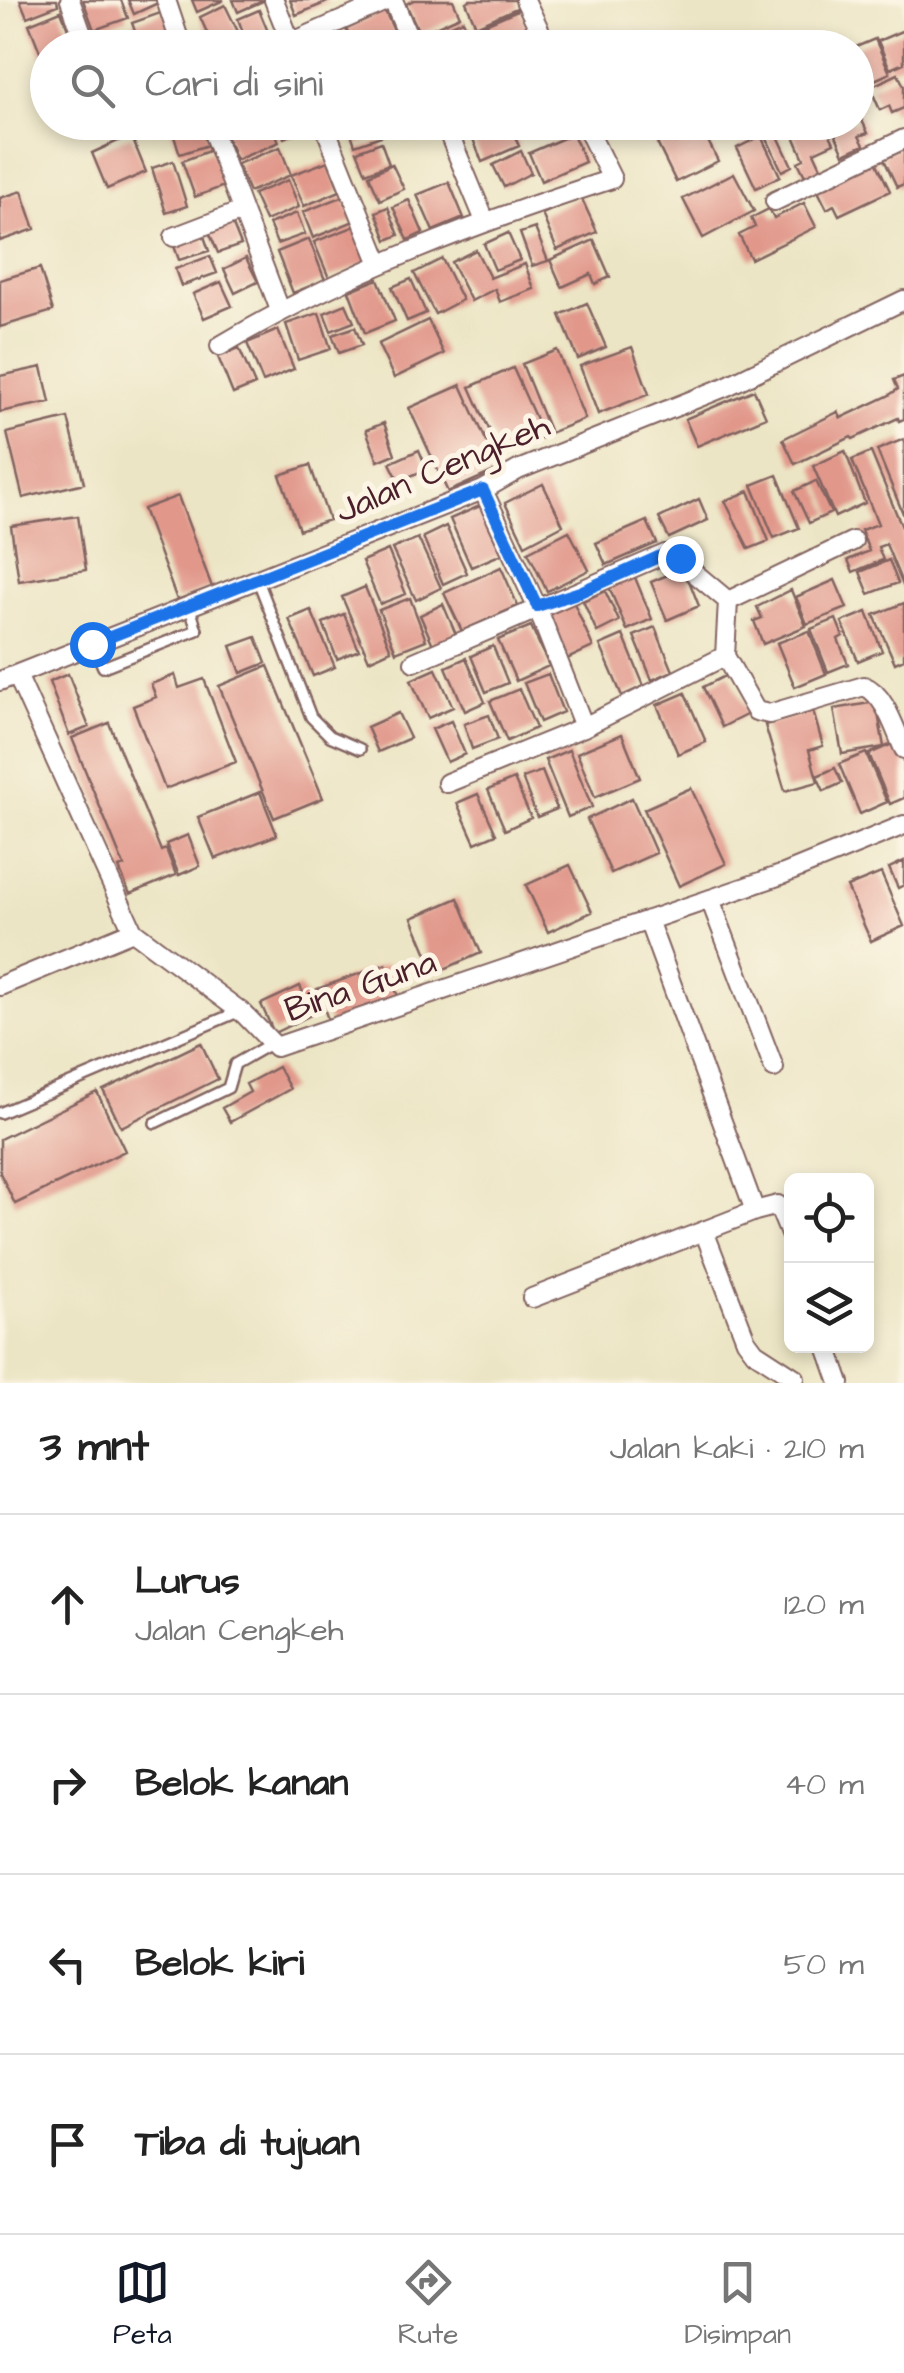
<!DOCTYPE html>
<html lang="id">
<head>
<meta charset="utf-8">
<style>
  :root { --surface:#fff; --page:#f6f6f6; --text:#222; --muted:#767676; --line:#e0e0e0; --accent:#111827 }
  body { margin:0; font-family:"Architects Daughter",sans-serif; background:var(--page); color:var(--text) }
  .controls { position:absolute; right:30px; bottom:30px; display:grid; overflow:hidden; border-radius:15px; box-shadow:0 5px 15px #0003 }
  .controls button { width:90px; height:90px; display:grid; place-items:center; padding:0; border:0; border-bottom:2px solid var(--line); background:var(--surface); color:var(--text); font:50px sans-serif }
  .stop { position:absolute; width:30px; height:30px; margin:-22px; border:8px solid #1a73e8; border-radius:50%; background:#fff }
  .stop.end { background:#1a73e8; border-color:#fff; box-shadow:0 2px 10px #0008 }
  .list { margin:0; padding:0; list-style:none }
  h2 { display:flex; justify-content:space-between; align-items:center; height:130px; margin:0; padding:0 40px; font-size:42px }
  h2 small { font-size:32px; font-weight:400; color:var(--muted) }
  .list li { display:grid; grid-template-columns:65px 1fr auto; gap:30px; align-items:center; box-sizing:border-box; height:180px; padding:0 40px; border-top:2px solid var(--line) }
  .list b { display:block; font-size:38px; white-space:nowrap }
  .list p { margin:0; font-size:32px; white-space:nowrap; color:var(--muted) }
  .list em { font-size:32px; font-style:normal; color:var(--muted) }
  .icon { flex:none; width:55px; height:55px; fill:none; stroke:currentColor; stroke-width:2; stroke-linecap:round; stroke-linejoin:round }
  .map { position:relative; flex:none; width:904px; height:1383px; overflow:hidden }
  .search { position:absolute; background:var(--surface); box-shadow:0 5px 15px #0003; left:30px; right:30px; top:30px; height:110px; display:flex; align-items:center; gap:25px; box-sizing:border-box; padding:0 35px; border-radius:55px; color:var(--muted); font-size:38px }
  .sheet { height:850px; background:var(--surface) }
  nav { display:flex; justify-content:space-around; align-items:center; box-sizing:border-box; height:140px; border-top:2px solid var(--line); background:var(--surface); font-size:28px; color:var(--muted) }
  nav a { display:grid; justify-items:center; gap:5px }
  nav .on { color:var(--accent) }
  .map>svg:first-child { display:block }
</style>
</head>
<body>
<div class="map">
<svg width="904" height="1383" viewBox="0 0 904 1383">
  <rect width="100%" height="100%" fill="#fcf5e5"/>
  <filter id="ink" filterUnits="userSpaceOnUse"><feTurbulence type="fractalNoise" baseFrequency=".01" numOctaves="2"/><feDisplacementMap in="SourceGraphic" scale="20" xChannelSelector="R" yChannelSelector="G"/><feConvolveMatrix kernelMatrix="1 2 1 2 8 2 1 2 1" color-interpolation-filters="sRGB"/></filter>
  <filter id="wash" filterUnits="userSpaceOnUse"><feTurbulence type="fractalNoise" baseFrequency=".0048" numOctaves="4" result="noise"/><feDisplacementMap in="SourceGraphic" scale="40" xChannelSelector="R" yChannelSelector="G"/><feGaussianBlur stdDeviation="2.25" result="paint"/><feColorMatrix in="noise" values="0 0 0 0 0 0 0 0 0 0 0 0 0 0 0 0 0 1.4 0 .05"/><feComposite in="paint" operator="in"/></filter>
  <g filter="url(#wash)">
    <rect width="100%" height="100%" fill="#ece5c5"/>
    <g id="blocks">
      <path fill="#e1988b" d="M20,0H57L58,5L27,17Z
        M83,0H121L128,18L94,30Z
        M128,0H157L158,3L134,14Z
        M192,0H224L197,12Z
        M233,0H265L238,12Z
        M290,0H332L296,15Z
        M414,0H453L460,16L420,34L406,4Z
        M470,0H516L519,7L476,26L466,2Z
        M225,5L246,48H214L200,17Z
        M520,9L537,48H485L476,28Z
        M259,10L271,39L249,48L238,19Z
        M61,11L74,44L48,48V54L42,57L29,24Z
        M166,11L179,48H141L132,23Z
        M385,11L401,46L355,48L346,29Z
        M463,20L475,44L467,48H433L427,36Z
        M904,30V63L890,69L878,41Z
        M875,39L890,73L870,82L856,47Z
        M898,74L904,86V108L892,113L889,106L880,110L870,87Z
        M856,93L863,107L857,110L868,133L859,136L864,145L844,154L830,122H856Z
        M169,122H203L211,144L180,154Z
        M245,122H271L279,142L236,160L224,131Z
        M277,122H315L316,125L284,138Z
        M347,122H383L387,134L355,145Z
        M465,122H497L470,134Z
        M749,122H785L755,136Z
        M788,122H824L834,143L814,152L825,176L809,184L798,162L804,159Z
        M509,123L519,146L482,162L473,139Z
        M702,129L718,161L676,182L657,143L672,136L675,142Z
        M573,134L585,162L541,181L529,153Z
        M777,134L792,166L782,171L767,139Z
        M131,135L146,172L107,189L92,153Z
        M761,136L780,176L756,188L737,148Z
        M381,142L389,164L366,173L357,151Z
        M904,144V184L897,187L882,155Z
        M280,147L291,175L249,192L237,164Z
        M211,150L224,186L195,197L182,161Z
        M521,151L531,173L504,187L493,165Z
        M873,155L890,191L839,215L834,205L827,209L814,183Z
        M173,161L187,206L166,213L152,168Z
        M328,161L340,191L304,206L291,175Z
        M392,164L404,189L380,200L369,175Z
        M734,173L754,211L703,238L683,199Z
        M288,180L299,207L265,221L253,194Z
        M449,182L464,218L433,231L417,195Z
        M22,191L35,229L0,241V198Z
        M344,196L354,221L313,238L303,212Z
        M581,197L597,232L557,250L542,214Z
        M409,200L423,233L408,240L393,207Z
        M804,203L816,227L751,259L739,235L755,227L751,218L769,209L774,218Z
        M388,207L399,235L387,240L376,212Z
        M297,213L305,234L277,244L269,224Z
        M232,223L241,245L218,253L209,232Z
        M358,225L372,260L329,278L314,242Z
        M535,228L548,261L532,266L520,233Z
        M203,233L209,251L179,260L173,243Z
        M508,233L520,260L495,270L484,244Z
        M309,239L325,280L293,293L277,252Z
        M594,240L610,277L595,284L591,274L562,287L550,260Z
        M476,250L490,278L525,264L534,289L500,302L495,289L471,301L451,262Z
        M210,256L217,273L181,286L175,269Z
        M246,258L258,282L235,293L224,269Z
        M442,259L462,300L435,314L414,273Z
        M40,268L53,311L0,327V280Z
        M378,279L395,321L365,333L349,291Z
        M411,279L426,313L407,321L392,287Z
        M221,282L232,306L204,318L193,294Z
        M587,303L606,347L578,359L560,315Z
        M346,304L354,322L331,331L324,313Z
        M319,313L331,349L298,360L286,324Z
        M428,320L444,354L394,378L378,344Z
        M355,327L362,345L339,353L332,335Z
        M278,330L294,369L263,382L247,343Z
        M632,347L649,394L598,414L580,366Z
        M239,348L255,385L233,394L218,357Z
        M557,350L585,419L550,433L522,364Z
        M42,367L50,402L0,412V376Z
        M513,368L544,437L501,456L470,387Z
        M904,376V419L899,421L898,418L853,439L851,437L795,464L783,439L838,412L841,418L888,396L898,389L894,380Z
        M461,385L499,469L448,492L409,408Z
        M754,390L766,417L697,446L685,419Z
        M68,418L84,483L23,498L7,433Z
        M384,423L395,454L378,461L366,430Z
        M904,439V516L877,450Z
        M419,450L427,469L399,481L390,463Z
        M845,451L865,503L835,517L813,466Z
        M871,452L904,532V588L886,544L878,547L883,560L853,572L848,560L869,551L861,530L878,524L852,460Z
        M310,465L329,520L299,530L280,475Z
        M777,475L799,528L774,538L752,485Z
        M816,481L831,513L809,523L794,491Z
        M543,484L563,525L525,545L505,503Z
        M749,491L769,541L749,549L725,501Z
        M178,496L212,587L177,600L143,509Z
        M699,499L708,520L669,538L659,518Z
        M480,506L502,554L471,567L450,519Z
        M78,516L86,570L19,581L11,526Z
        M647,521L657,543L606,565L596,543Z
        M446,526L467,573L443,584L423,537Z
        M569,531L589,570L547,591L528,552Z
        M418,538L441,588L416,600L392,549Z
        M388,550L406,594L380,604L362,561Z
        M889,560L898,583L869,594L860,572Z
        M501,567L518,606L462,631L444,593Z
        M684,568L699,606L667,620L651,582Z
        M634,575L652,619L627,630L608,585Z
        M835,580L847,608L807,624L796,597Z
        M365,587L391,650L369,660L342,597Z
        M791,590L806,626L763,644L754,621L762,618L757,607Z
        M605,591L619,621L597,632L583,601Z
        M410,598L426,640L396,652L379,610Z
        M574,603L593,647L567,659L548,615Z
        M904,603V659L895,663L874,615Z
        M443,604L457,637L434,647L420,615Z
        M311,610L335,667L313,676L289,619Z
        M867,612L882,651L858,661L842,622Z
        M344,614L359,650L337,659L323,623Z
        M836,619L843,636L838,639L848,664L828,672L811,629Z
        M531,626L549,666L516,681L498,640Z
        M655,627L673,671L652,680L634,636Z
        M809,631L826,674L795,687L777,643Z
        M623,635L644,686L622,696L600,645Z
        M256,637L266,663L241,673L231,646Z
        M493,646L508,683L486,692L471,656Z
        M466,658L485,702L465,711L446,667Z
        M268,666L323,798L274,818L219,686Z
        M436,669L453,707L428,718L411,680Z
        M68,674L89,727L69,735L49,682Z
        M548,674L563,712L540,722L524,683Z
        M729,674L748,714L722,727L703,687Z
        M175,675L179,688L204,679L236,762L165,789L133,706L156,697L151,684Z
        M519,689L536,728L507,741L490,701Z
        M685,693L706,742L678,754L657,705Z
        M876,702L884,747L842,754L834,709Z
        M813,711L823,746L809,750L818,782L785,791L765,725Z
        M398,713L410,738L378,752L367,727Z
        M489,715L498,739L472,749L464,724Z
        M451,721L465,754L447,762L432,729Z
        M109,723L161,851L166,849L176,875L130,894L119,868L124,866L72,738Z
        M622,734L640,778L595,797L577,753Z
        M897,742L904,758V798L890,804L869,754Z
        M569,750L592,807L568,817L545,760Z
        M866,753L887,802L860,814L839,764Z
        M835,768L842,783L824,791L817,776Z
        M542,771L557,809L537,817L522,778Z
        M514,779L531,818L505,830L488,790Z
        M691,788L726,864L679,886L644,809Z
        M260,792L277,835L215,859L198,817Z
        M478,794L496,834L475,843L457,803Z
        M632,798L656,853L611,873L587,819Z
        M188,835L200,866L179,875L166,844Z
        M904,861V885L898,888L889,868Z
        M570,865L592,912L548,932L526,885Z
        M881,873L904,926L871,941L847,887Z
        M458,898L481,953L435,973L412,918Z
        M386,964L399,999L330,1025L317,989Z
        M300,986L313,1014L274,1033L261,1004Z
        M201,1043L218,1079L121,1127L103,1090Z
        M278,1067L290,1089L230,1122L222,1108L250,1092L246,1084Z
        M97,1092L125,1151L15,1204L0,1173V1139Z"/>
    </g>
  </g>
  <g filter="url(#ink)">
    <use href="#blocks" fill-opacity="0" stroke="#836461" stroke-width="2.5"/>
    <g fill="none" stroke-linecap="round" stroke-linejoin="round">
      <defs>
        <path id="lane" d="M257,578L311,717L330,736L360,749
          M93,644L103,667L197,630L189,605
          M0,1113L240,1011
          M155,1123L228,1088L235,1064L270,1044"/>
        <path id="street" d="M70,0L87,48
          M166,0L182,48
          M274,0L293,48
          M393,0L413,48
          M525,0L548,48
          M279,48L388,0
          M209,122L280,310
          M323,122L380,264
          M444,122L485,221
          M775,201L904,139
          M174,237L242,211
          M220,346C342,273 476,223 612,179L584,122
          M483,490L537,607L584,727L725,656
          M728,601L853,541
          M414,662L665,554L673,555L728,601L725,656L756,711L769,714L864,686C885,694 895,730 904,749
          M17,675L133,931L244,1014L276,1047L784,874L904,825
          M0,681L483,490L518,470L725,387L904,300
          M447,783L584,727
          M710,899L774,1068
          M0,986L133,931
          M755,1211L778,1205L792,1239
          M704,1231L746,1340L755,1352L795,1378
          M532,1298L755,1211L648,920
          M827,1346L840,1383"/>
      </defs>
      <use href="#lane" stroke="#836461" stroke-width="14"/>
      <use href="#street" stroke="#836461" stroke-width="22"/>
      <use href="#lane" stroke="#fff" stroke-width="9"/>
      <use href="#street" stroke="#fff" stroke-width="18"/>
    </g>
  </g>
  <g fill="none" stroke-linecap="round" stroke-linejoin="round" filter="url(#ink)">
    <path stroke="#1a73e8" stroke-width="12" d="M92,644L483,490L537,606L580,592L665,554L680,558"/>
  </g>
  <g text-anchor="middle" stroke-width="10" stroke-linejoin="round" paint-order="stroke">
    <g font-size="35" fill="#4a1f2b" stroke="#fcf5e5">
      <text transform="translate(442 467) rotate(-23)" y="12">Jalan Cengkeh</text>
      <text transform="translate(360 985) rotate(-19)" y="12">Bina Guna</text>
    </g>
  </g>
</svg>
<div class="controls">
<button><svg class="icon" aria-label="locate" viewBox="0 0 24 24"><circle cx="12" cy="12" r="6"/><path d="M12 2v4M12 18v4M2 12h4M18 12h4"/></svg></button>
<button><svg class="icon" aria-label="layers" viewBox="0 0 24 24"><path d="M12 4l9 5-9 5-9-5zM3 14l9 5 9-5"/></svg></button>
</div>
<div class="stop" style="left:92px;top:644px"></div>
<div class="stop end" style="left:680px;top:558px"></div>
<div class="search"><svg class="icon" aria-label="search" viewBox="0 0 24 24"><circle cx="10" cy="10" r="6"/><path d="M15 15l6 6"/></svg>Cari di sini</div>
</div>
<section class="sheet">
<h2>3 mnt<small>Jalan kaki · 210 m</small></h2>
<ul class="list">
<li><svg class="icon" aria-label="ahead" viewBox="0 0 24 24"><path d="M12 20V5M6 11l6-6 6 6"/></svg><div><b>Lurus</b><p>Jalan Cengkeh</p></div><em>120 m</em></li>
<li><svg class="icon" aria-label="right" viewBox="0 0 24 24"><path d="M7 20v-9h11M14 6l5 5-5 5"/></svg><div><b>Belok kanan</b></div><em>40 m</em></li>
<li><svg class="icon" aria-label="left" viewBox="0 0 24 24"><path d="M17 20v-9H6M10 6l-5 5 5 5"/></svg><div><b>Belok kiri</b></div><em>50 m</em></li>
<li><svg class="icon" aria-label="arrive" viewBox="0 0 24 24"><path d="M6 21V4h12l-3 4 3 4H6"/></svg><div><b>Tiba di tujuan</b></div></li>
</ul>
</section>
<nav>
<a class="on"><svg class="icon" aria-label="map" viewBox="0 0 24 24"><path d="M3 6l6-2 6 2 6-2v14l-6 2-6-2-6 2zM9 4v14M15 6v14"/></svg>Peta</a>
<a><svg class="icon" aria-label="directions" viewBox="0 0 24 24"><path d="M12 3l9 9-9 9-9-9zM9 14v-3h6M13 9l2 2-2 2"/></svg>Rute</a>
<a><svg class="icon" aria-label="saved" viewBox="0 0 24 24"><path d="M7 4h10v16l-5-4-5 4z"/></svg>Disimpan</a>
</nav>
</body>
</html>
